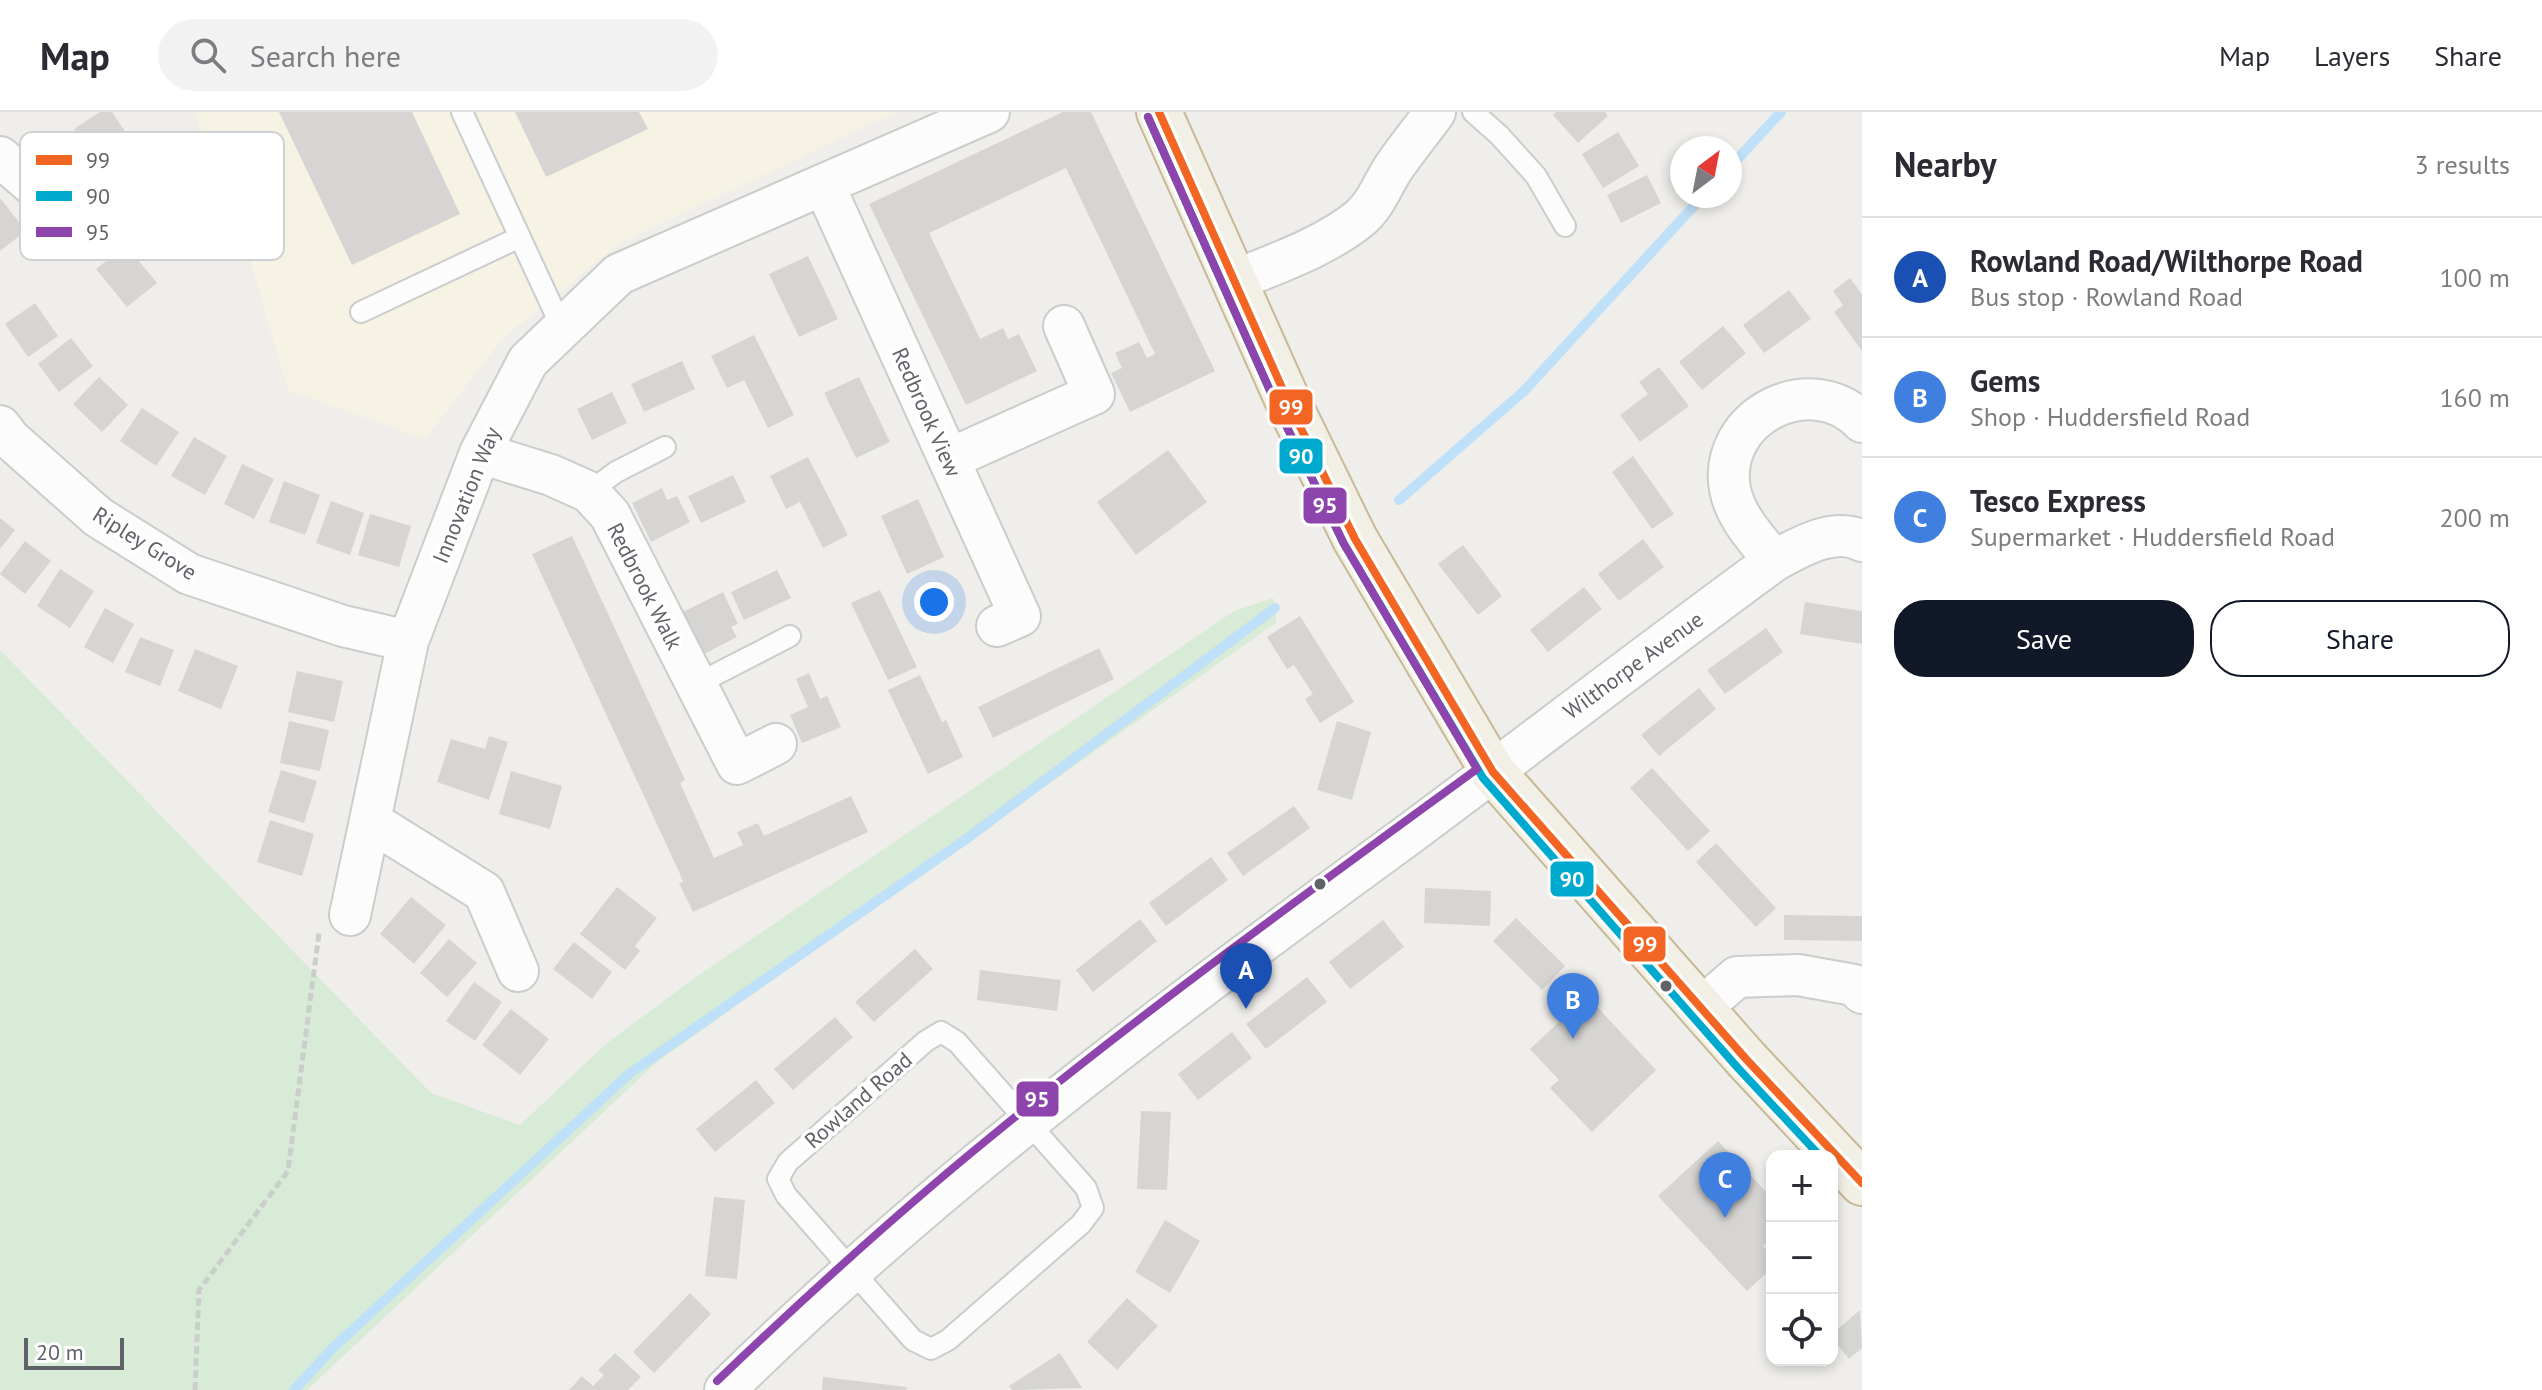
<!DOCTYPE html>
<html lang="en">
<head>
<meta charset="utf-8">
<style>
  :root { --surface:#fff; --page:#f2f2f3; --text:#2b2b33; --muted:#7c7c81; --line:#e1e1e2; --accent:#111827 }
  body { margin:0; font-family:"PT Sans",sans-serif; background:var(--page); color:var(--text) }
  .controls { position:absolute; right:24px; bottom:24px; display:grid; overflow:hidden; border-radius:16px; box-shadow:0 4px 12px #0003 }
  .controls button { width:72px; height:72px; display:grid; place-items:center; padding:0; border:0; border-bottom:2px solid var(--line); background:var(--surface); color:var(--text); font:40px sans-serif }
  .compass { position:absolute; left:1670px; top:24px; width:72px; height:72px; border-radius:50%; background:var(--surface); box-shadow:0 4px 12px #0003; rotate:32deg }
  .scale { position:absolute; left:24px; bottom:20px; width:100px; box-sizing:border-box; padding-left:8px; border:4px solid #5f6368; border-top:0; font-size:22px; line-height:28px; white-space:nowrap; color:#5f6368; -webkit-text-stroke:6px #fff; paint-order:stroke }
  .you { position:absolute; left:934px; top:490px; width:28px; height:28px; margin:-20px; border:6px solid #fff; border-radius:50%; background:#1a73e8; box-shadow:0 0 0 12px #1a73e833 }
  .badge { display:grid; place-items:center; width:52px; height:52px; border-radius:50%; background:var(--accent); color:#fff; font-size:26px; font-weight:700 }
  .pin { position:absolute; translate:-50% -66px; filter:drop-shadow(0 2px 4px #0008) }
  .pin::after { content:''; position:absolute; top:42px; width:28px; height:24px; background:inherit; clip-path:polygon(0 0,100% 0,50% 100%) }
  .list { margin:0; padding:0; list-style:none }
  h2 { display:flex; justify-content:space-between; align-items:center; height:104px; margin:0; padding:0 32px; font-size:34px }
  h2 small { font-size:26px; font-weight:400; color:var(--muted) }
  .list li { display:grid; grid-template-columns:52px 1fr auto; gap:24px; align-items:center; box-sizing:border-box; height:120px; padding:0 32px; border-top:2px solid var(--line) }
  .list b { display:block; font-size:30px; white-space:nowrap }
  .list p { margin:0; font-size:26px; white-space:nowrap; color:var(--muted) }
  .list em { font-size:26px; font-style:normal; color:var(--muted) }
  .actions { display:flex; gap:16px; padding:24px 32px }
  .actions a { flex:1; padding:18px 0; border:2px solid var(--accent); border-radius:32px; text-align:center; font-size:28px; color:var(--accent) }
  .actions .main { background:var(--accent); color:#fff }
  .icon { flex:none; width:44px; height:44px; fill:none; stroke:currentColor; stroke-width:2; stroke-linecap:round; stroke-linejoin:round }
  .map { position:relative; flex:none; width:1862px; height:1278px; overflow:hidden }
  header { display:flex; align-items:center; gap:48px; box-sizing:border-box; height:112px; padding:0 40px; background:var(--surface); border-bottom:2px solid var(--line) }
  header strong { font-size:38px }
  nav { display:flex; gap:44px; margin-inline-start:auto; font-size:28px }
  .search { width:560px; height:72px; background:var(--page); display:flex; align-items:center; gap:20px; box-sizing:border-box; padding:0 28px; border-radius:44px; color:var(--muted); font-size:30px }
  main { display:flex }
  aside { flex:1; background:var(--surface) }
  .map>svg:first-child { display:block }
</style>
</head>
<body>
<header>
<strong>Map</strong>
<div class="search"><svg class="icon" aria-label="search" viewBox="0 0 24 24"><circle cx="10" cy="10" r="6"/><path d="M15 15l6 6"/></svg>Search here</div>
<nav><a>Map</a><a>Layers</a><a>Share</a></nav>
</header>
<main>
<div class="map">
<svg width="1862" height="1278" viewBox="0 0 1862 1278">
  <rect width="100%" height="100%" fill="#efeeea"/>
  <path fill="#f7f3e4" d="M193,0H896L618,132L502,227L425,327L288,278L231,82Z"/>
  <path fill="#d8ebd6" d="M1273,486L1277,510L657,950L307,1278H0V538L431,981L520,1013L607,931L696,865L1234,499Z"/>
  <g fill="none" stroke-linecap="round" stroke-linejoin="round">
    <path stroke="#bfe0f9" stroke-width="10" d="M1730,55L1781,0
      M1399,388L1524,279L1703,84
      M294,1278L333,1236L629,962L969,725L1275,496"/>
  </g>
  <path fill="#d6d5d3" d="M100,0H112L132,30L97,53L74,17Z
    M279,0H412L460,102L352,153Z
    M515,0H639L648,17L546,65Z
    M1063,0H1091L1215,259L1130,300L1111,261L1122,256L1115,241L1139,230L1147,246L1155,242L1066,56L929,121L980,227L1003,216L1008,227L1019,222L1037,259L966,293L869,92Z
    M1556,0H1605L1608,4L1578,31L1553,3Z
    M1618,20L1639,54L1603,76L1582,42Z
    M1647,63L1661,91L1621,111L1607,83Z
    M0,86L26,119L0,139Z
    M126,133L157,171L127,195L96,157Z
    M808,144L838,207L799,225L769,162Z
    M1850,166L1862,182V239L1834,200L1843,193L1833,179Z
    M1789,178L1811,207L1764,241L1743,213Z
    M35,191L58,224L28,245L5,212Z
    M1723,214L1746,241L1702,278L1679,250Z
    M754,223L794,303L768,316L744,268L727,276L711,244Z
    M71,226L93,254L59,280L38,252Z
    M682,249L695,277L644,300L631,272Z
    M1659,255L1689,294L1640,330L1620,303L1648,282L1639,270Z
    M99,265L128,293L102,320L73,292Z
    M859,265L890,330L856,346L824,281Z
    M612,280L627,311L592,328L577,297Z
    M142,296L179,320L156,354L120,329Z
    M194,325L227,344L205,383L171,364Z
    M1168,338L1207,390L1136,443L1097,390Z
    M1633,344L1674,402L1652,417L1612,360Z
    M808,345L848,423L823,436L800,390L786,397L770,364Z
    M242,352L274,367L254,407L224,392Z
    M733,363L746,390L701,411L688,384Z
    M284,369L320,383L305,423L269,410Z
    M662,376L667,388L677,384L690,410L651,430L632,391Z
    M918,387L944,445L907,462L881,404Z
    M331,389L364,401L350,443L316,431Z
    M370,402L411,414L399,455L358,443Z
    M0,406L15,418L0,437Z
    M572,424L685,668L680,671L714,746L743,733L737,720L749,715L758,711L764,724L851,684L868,720L693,800L679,771L683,770L680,762L532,442Z
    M1643,427L1664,455L1619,489L1598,462Z
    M25,429L51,449L25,482L0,462Z
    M1463,433L1502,484L1478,503L1438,452Z
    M60,457L94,479L70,516L37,494Z
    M777,458L791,486L744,508L731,480Z
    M1584,475L1602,497L1548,540L1530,518Z
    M880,478L917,555L888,568L851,491Z
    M723,480L738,512L731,515L737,525L704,542L683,500Z
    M1805,490L1862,499V532L1800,522Z
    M105,496L134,512L113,551L84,535Z
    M1300,504L1354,590L1320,611L1305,587L1313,582L1294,553L1287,557L1267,525Z
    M1766,516L1783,540L1725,582L1707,558Z
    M140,525L174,538L160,574L125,560Z
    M1099,536L1114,567L993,626L978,595Z
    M195,537L238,554L221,597L178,579Z
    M297,559L343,569L334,610L288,600Z
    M809,561L820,587L827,584L841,615L802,631L790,603L808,595L796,567Z
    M920,563L942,610L946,608L963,645L928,662L888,578Z
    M1699,576L1716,597L1659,644L1641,623Z
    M289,609L329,618L320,659L280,651Z
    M1337,609L1371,620L1352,688L1317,678Z
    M489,624L508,630L489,688L437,670L451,627L485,637Z
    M1652,656L1710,719L1688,739L1630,676Z
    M281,658L317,669L304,711L268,700Z
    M511,659L562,674L550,717L499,702Z
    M1294,694L1310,716L1243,764L1227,741Z
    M270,708L314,722L302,764L257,750Z
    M1716,731L1776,796L1756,815L1696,750Z
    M1211,745L1228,768L1166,814L1149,791Z
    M617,775L657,806L635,834L640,839L625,858L580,822Z
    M1425,776L1491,779L1490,814L1424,811Z
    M411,785L446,813L414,852L380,822Z
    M1784,803L1862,804V829L1784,828Z
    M1516,806L1565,854L1542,878L1493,829Z
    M1140,807L1157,829L1093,880L1076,858Z
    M1383,808L1404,835L1350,877L1329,850Z
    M449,827L477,851L447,885L420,861Z
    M574,830L612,860L592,887L553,857Z
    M915,837L933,857L874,910L855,890Z
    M980,858L1061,868L1057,899L977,888Z
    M1307,865L1327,890L1266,937L1246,912Z
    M474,870L502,890L475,929L446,909Z
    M1587,884L1656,958L1592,1020L1550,976L1559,968L1530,937Z
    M511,897L549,927L520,963L482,933Z
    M835,905L853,925L793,978L774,957Z
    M1232,920L1252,946L1198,988L1178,962Z
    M756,968L775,991L715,1040L696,1017Z
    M1141,999L1171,1000L1167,1078L1137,1077Z
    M1718,1029L1772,1086V1125L1763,1134L1772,1144V1156L1747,1179L1658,1084Z
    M714,1085L745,1088L737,1167L705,1164Z
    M1165,1108L1200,1129L1170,1181L1135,1160Z
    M690,1181L711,1202L654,1261L633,1240Z
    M1127,1186L1158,1214L1117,1258L1087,1230Z
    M1860,1198L1862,1236L1849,1247L1832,1226V1222Z
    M615,1241L641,1265L628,1278H569L582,1264L593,1274L604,1263L598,1258Z
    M1060,1241L1082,1276L1012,1278L1009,1274Z
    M823,1265L907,1275L906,1278H822Z"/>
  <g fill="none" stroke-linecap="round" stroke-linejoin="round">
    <defs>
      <path id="service" d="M462,0L562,216
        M1473,0L1499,23L1536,64L1565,114
        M361,200L520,125
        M589,380L616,360L665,335
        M695,573L790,524
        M941,920L957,930L1086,1076L1093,1096L1081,1112L948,1228L931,1237L913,1228L786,1083L778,1067L788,1050L926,929Z"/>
      <path id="minor" d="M0,45L71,106
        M824,73L1020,504L997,514
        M1236,168C1277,151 1324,135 1359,107C1376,93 1382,73 1394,55C1407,36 1422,18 1435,0
        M0,314L10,327L98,405L189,462L343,514L408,529
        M480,341L551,363L589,380L610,403L737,652L776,632
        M949,347L1094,282L1064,214
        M1774,449C1757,427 1735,405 1730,377C1717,304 1812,257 1862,310
        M370,709L484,780L518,859
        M350,803L408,529L480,341L528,249L619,162L989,0
        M1701,896L1737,865L1798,863L1854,873L1862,881
        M725,1278C934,1071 1171,896 1408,723C1530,632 1651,539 1774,449C1798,436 1834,414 1862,429"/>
      <path id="trunk" d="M1159,0L1291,296L1355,427L1493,660L1746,947L1862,1071"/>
    </defs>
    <use href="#service" stroke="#cbcccc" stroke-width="24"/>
    <use href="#minor" stroke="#cbcccc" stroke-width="44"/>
    <use href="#trunk" stroke="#c8b996" stroke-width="48"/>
    <path stroke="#cacfcc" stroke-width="5" stroke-dasharray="8 4" stroke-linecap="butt" d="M195,1278L199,1178L288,1059L319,821"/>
    <use href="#service" stroke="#fdfcfc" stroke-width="20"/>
    <use href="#minor" stroke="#fdfcfc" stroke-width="40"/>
    <use href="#trunk" stroke="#f2f0e6" stroke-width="44"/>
    <defs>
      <path id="bus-1" d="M1159,0L1291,296L1355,427L1493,660L1746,947L1862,1071"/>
      <path id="bus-2" d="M1148,5L1280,301L1344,432L1483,666L1737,955L1820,1044"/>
      <path id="bus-3" d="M717,1269C806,1184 897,1101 993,1023C1149,895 1314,776 1477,657L1344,432L1280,301L1148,5"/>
    </defs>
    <use href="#bus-1" stroke="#fff" stroke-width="14"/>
    <use href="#bus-2" stroke="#fff" stroke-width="14"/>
    <use href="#bus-3" stroke="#fff" stroke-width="14"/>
    <use href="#bus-1" stroke="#f26522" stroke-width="8"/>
    <use href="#bus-2" stroke="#00a9ce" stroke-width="8"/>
    <use href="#bus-3" stroke="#8e44ad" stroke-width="8"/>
  </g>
  <g fill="#5f6368" stroke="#fff" stroke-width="3">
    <circle cx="1320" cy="772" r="7"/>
    <circle cx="1666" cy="874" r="7"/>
  </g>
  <g text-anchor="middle" stroke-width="7" stroke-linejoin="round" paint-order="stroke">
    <g font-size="22" fill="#5f6368" stroke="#fff">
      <text transform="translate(927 300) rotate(66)" y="8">Redbrook View</text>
      <text transform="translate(466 383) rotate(-68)" y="8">Innovation Way</text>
      <text transform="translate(145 431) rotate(32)" y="8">Ripley Grove</text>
      <text transform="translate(645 474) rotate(63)" y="8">Redbrook Walk</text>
      <text transform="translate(1633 553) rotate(-36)" y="8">Wilthorpe Avenue</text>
      <text transform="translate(858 988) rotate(-41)" y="8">Rowland Road</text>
    </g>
  </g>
  <rect x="20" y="20" width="264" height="128" rx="12" fill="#fff" stroke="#cfd0d2" stroke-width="2"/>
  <rect x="36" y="43" width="36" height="10" fill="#f26522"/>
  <rect x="36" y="79" width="36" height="10" fill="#00a9ce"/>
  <rect x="36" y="115" width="36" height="10" fill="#8e44ad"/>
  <g font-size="22" fill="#5f6368">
    <text x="86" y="56">99</text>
    <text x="86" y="92">90</text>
    <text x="86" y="128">95</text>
  </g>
  <g stroke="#fff" stroke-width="3">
    <rect x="1268" y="276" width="46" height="38" rx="8" fill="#f26522"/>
    <rect x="1278" y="325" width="46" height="38" rx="8" fill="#00a9ce"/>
    <rect x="1302" y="374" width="46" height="39" rx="8" fill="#8e44ad"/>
    <rect x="1549" y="748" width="46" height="38" rx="8" fill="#00a9ce"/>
    <rect x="1622" y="813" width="45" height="38" rx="8" fill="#f26522"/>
    <rect x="1015" y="968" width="45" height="38" rx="8" fill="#8e44ad"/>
  </g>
  <g font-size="22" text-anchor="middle" font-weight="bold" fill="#fff">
    <text x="1291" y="303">99</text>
    <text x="1301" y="352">90</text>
    <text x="1325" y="401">95</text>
    <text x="1572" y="775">90</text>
    <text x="1645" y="840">99</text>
    <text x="1037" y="995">95</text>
  </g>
</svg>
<div class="controls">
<button>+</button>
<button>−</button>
<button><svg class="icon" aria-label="locate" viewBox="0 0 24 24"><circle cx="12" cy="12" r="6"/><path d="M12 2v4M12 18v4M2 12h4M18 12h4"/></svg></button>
</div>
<svg class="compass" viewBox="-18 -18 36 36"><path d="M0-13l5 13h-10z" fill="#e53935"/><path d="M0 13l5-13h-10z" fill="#7c7c81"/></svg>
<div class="scale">20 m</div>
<div class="you"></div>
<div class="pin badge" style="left:1246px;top:897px;background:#1a4fb4">A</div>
<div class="pin badge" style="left:1573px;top:927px;background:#3f7fe0">B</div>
<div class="pin badge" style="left:1725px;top:1106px;background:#3f7fe0">C</div>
</div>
<aside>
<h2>Nearby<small>3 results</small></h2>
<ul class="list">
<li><span class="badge" style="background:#1a4fb4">A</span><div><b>Rowland Road/Wilthorpe Road</b><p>Bus stop · Rowland Road</p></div><em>100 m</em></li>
<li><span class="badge" style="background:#3f7fe0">B</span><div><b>Gems</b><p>Shop · Huddersfield Road</p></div><em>160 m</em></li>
<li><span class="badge" style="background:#3f7fe0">C</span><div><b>Tesco Express</b><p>Supermarket · Huddersfield Road</p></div><em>200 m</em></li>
</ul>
<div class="actions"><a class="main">Save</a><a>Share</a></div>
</aside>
</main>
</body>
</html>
